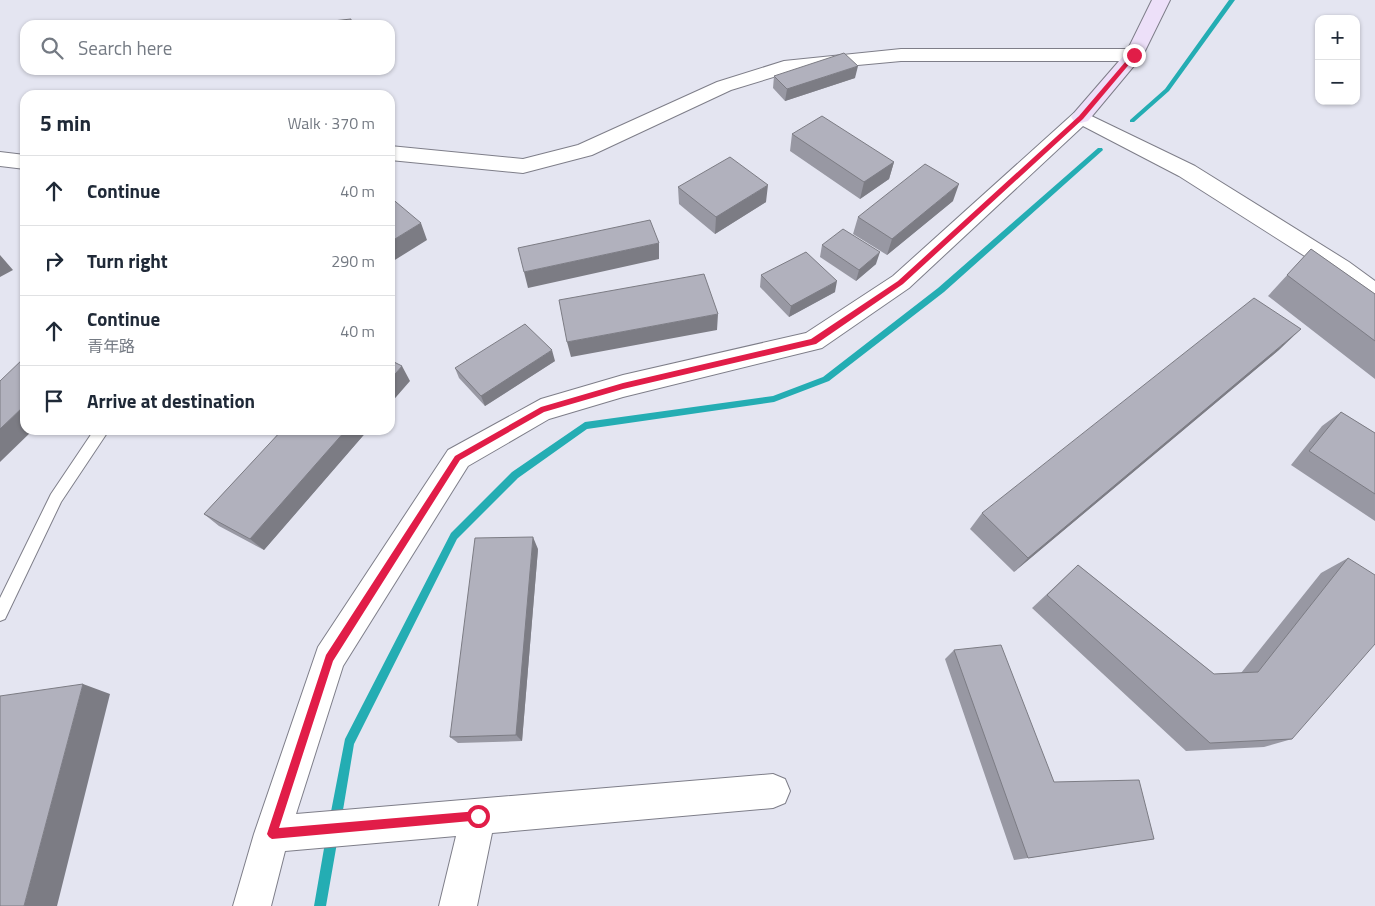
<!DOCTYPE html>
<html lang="en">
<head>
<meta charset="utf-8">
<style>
  :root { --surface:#fff; --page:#f2f2f3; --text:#1f2937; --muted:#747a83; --line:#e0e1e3 }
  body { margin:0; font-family:"Titillium Web","Noto Sans SC",sans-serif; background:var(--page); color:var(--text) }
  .controls { position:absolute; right:15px; top:15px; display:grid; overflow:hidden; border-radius:10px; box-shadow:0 1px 4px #0004 }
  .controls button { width:45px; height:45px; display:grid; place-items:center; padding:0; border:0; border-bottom:1px solid var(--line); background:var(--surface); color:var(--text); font:25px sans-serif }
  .stop { position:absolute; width:15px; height:15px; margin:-11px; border:4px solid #e11d48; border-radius:50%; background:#fff }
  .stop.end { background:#e11d48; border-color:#fff; box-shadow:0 1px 5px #0008 }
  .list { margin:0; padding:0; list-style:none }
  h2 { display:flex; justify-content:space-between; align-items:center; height:65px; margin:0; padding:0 20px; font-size:21px }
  h2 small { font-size:16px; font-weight:400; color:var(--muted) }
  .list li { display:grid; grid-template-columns:32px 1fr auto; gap:15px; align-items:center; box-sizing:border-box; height:70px; padding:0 20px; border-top:1px solid var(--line) }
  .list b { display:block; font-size:19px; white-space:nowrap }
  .list p { margin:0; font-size:16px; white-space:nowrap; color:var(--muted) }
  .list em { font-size:16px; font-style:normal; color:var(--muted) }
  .icon { flex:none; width:28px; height:28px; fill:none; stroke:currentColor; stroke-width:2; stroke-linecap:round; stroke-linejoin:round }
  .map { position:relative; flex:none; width:1375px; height:906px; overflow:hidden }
  .search { position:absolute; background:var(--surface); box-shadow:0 1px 4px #0004; left:20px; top:20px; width:375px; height:55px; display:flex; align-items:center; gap:12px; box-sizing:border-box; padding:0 18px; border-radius:15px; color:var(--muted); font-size:19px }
  .panel { position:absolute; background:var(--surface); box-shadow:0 1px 4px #0004; left:20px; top:90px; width:375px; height:345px; border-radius:15px }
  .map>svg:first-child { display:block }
</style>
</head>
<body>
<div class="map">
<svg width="1375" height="906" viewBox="0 0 1375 906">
  <rect width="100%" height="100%" fill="#e4e5f1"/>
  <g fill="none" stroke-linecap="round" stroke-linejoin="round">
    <path fill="#24adb3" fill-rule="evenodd" d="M1229,0H1235L1169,91L1134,122H1130V120L1165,89Z
      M1098,148H1102L1103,150L944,292L829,381L774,402L587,429L518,478L457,539L354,744L341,822L339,826L335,828L331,826L329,822L345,739L451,533L512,472L585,422L773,396L823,377L938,288Z
      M332,831L336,833L338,837L326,906H314L326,837L328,833Z"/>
    <defs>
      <path id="lane" d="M94,430H109L61,502L5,619L0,621V598L51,494Z"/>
      <path id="street" d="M901,49H1134L1141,51L1143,55L1141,59L1134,61H901L793,71L731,90L592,155L523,173L390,160V146L523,159L578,145L717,82L784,61Z
        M1081,111L1195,166L1349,262L1375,281V303L1366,300L1333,274L1179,176L1083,126L909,288L822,348L623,397L549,419L468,466L343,666L296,814L773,774L785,779L790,791L785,803L773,808L492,833L477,906H439L456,836L285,851L271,906H233L254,834L318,647L448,450L541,399L623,375L806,333L893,276L1074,113Z
        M0,152L25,155V169L0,166Z"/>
      <path id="secondary" d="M1152,0H1170L1143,55L1088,121L1081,123L1074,121L1071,117L1074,113L1126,53Z"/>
    </defs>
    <use href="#lane" stroke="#7e7e89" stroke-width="2"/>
    <use href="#street" stroke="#7e7e89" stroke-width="2"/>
    <use href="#secondary" stroke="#7e7e89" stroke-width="2"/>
    <use href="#lane" fill="#fff" fill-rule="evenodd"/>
    <use href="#street" fill="#fff" fill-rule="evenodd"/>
    <use href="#secondary" fill="#ede0f9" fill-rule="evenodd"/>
  </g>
  <path fill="#9898a3" d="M774,76L855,78L785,101L773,88Z
    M792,134L894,162L889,179L860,199L790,151Z
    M678,187L766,202L715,234L679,204Z
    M953,201L887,255L853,234L858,217Z
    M822,245L876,264L856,281L820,257Z
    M1311,249L1375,294V379L1268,296Z
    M761,275L835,292L789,317L760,287Z
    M1280,349L1014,572L970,529L982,513Z
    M555,361L485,406L459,378L455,368Z
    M1341,412L1375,433V521L1291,465L1322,426Z
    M282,430H368L264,550L219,526L204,514Z
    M538,549L522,741L458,743L450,737Z
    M1348,558L1292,739L1264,747L1186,751L1032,608L1078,565L1214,674L1241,673L1321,573Z
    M954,650L1054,782L1154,839L1014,860L945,659Z"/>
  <path fill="#7c7c84" d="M858,66L855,78L785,101L787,89Z
    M894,162L889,179L860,199L864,182Z
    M959,184L953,201L887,255L892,239Z
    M768,185L766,202L715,234L716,217Z
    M421,223L427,240L390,263V242Z
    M659,243V259L528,288L524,272Z
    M880,252L876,264L856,281L859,270Z
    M0,255L13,270L0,277Z
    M837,281L835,292L789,317L791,306Z
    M718,314L717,330L571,357L567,342Z
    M1301,329L1280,349L1014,572L1028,558Z
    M552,350L555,361L485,406L481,396Z
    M402,366L410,381L390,404V380Z
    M25,405V430H33L0,462V429Z
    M346,430H368L264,550L250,539Z
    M533,537L538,549L522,741L516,735Z
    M83,684L110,694L57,906H24Z"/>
  <path fill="#b1b1bd" stroke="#7c7c84" d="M351,19V25H296Z
    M844,53L858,66L787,89L774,76Z
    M822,116L894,162L864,182L792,134Z
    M730,157L768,185L716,217L678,187Z
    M925,164L959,184L892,239L858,217Z
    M390,197L421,223L390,242Z
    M650,220L659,243L524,272L518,248Z
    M843,229L880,252L859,270L822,245Z
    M1311,249L1375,294V341L1287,275Z
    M806,252L837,281L791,306L761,275Z
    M704,274L718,314L567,342L559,300Z
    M1254,298L1301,329L1028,558L982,513Z
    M525,324L552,350L481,396L455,368Z
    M25,357V405L0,429V381Z
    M390,360L402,366L390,380Z
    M1341,412L1375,433V494L1309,451Z
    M282,430H346L250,539L204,514Z
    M533,537L516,735L450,737L475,538Z
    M1348,558L1375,575V644L1292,739L1210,743L1047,595L1078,565L1214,674L1258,672Z
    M1001,645L1054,782L1139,780L1154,839L1028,858L954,650Z
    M83,684L24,906H0V696Z"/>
  <path fill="#e11d48" d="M1132,54L1137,55L1083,119L903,284L816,344L623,389L544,412L460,460L333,661L279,828L478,811L482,812V820L272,839L269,837L267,834L326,655L455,456L541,407L623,383L811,339L898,281L1079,116Z"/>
</svg>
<div class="controls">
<button>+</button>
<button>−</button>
</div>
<div class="stop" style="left:478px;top:816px"></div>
<div class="stop end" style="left:1134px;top:55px"></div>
<div class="search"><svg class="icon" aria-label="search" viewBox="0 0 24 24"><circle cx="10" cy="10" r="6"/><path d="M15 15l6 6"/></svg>Search here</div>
<section class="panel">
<h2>5 min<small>Walk · 370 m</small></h2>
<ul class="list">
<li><svg class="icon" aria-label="ahead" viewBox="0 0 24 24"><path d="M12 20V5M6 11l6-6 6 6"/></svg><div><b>Continue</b></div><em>40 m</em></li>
<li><svg class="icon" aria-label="right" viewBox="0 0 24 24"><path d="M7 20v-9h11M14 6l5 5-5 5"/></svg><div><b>Turn right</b></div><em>290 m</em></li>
<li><svg class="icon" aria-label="ahead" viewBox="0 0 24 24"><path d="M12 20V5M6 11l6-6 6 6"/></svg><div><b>Continue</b><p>青年路</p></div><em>40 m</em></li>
<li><svg class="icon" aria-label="arrive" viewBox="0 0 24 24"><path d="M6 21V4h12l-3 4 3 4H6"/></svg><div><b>Arrive at destination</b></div></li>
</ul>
</section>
</div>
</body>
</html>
